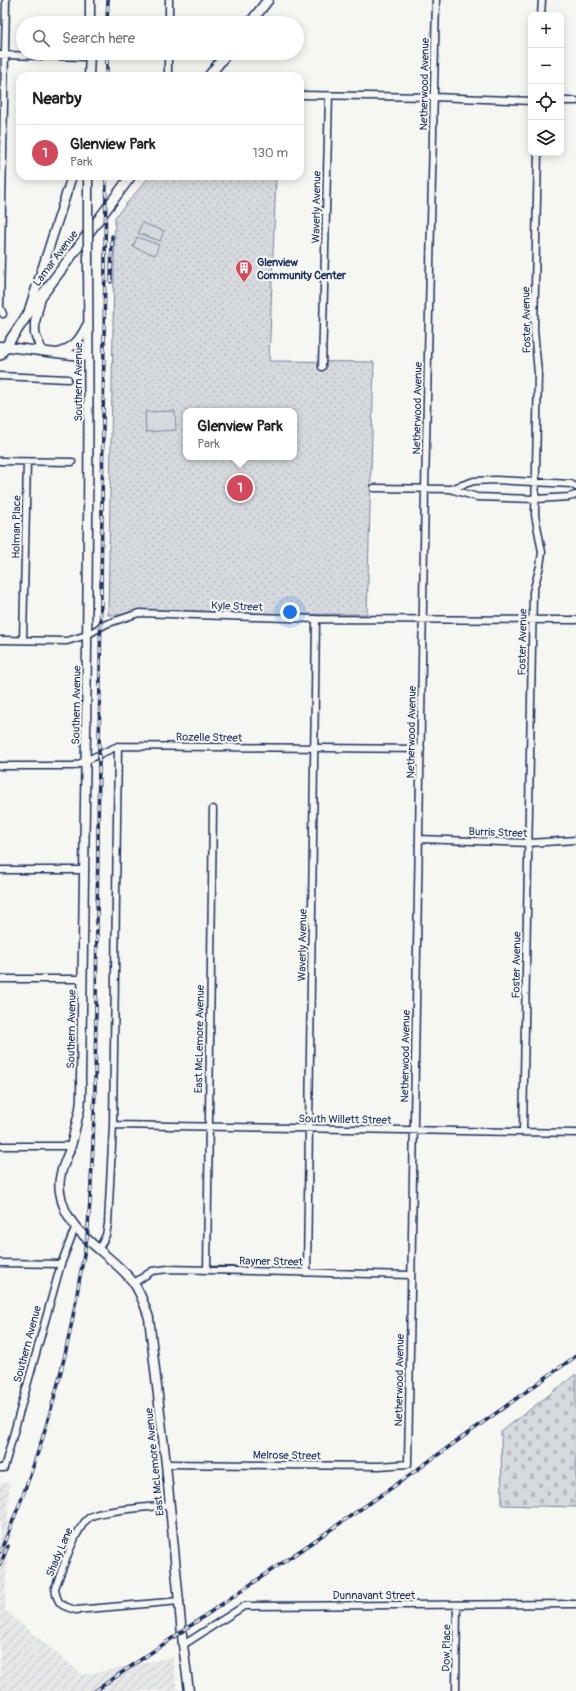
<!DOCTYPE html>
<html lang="en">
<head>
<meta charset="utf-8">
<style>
  :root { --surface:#fff; --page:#f2f2f2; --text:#222; --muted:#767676; --line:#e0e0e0; --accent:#d1495b }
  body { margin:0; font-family:Pangolin,sans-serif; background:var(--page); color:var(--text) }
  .controls { position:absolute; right:12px; top:12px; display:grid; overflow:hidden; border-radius:8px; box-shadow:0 2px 10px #0003 }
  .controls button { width:36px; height:36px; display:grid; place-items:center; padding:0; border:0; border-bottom:1px solid var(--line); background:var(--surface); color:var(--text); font:20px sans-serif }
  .you { position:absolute; left:290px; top:612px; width:14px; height:14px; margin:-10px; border:3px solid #fff; border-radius:50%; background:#1a73e8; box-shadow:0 0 0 6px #1a73e833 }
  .badge { display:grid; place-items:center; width:26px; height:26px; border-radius:50%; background:var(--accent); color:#fff; font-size:13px; font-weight:700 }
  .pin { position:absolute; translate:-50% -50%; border:2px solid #fff; box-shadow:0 1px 4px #0006 }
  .popup { position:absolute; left:183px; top:408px; width:114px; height:52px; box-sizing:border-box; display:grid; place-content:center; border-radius:8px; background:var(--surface); filter:drop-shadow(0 1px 3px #0005); font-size:13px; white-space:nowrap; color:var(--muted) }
  .popup b { font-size:15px; color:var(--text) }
  .popup::after { content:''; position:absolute; left:50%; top:100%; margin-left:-8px; border:8px solid transparent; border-top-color:var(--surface) }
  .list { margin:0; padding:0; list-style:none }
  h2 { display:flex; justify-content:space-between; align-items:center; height:52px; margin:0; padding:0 16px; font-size:17px }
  h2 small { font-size:13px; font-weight:400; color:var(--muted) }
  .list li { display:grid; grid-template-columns:26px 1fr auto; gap:12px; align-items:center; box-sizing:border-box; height:56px; padding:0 16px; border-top:1px solid var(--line) }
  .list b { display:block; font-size:15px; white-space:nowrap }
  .list p { margin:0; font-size:13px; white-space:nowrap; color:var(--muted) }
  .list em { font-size:13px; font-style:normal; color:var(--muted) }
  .icon { flex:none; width:22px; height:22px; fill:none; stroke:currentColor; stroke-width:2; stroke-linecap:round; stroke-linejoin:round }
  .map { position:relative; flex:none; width:576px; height:1691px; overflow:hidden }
  .search { position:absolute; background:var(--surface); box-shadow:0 2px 10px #0003; left:16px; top:16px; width:288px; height:44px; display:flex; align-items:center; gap:10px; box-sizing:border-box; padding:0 14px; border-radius:22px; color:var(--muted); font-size:15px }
  .panel { position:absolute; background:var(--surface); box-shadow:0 2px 10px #0003; left:16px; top:72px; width:288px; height:108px; border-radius:12px }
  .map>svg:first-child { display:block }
</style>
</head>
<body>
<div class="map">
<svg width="576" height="1691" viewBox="0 0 576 1691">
  <defs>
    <pattern id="industrial-furrows" width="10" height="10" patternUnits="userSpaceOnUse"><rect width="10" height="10" fill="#e6e7e7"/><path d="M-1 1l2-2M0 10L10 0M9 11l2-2" fill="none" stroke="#c5c6c9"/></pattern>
    <pattern id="cemetery-stones" width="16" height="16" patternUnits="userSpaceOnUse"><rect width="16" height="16" fill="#d6d9dd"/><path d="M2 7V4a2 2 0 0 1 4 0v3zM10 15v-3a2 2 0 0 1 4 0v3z" fill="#b7bbc0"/></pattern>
    <pattern id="park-dots" width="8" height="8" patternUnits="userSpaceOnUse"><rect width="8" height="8" fill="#d6d9dd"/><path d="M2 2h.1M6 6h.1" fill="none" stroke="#b7bbc0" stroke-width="1.8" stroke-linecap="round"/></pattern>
  </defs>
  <rect width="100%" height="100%" fill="#f6f6f2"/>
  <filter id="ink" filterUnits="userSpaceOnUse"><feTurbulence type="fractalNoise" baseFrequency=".025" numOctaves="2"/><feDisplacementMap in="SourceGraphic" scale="8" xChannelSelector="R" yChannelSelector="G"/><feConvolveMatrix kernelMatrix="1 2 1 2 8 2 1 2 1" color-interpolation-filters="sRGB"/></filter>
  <g filter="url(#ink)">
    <path fill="url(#industrial-furrows)" d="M0,1483H9L5,1610L83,1675L173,1657L177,1691H0Z"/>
    <path fill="url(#cemetery-stones)" stroke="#78849e" d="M576,1374V1507L502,1505L501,1432Z"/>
    <path fill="url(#park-dots)" stroke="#78849e" fill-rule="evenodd" d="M150,176H276L269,361L374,362L367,614L108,615L115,217ZM186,411H294V457H186Z"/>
    <path fill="#d6d9dd" stroke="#78849e" d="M142,223L164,231L160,241L138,233Z
      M137,237L159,245L155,255L133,247Z
      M175,411L176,430L146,432L145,412Z"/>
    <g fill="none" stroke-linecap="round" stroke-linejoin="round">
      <defs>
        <path id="minor" d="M541,15L542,0
          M169,23V0
          M0,55L90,57
          M168,76V53
          M300,95L434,97L531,101
          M561,101H576
          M3,314L0,307L6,0
          M322,367L329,96
          M0,376L68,379
          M0,461L72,462
          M374,488L450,489L477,497L536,499L569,497L576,495
          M450,489L474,481L496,480L571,484L576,487
          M0,640L67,641L87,635L106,624L139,613L316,619L576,620
          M23,640L27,462
          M0,766H74L118,746L421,749
          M419,839L529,843L576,840
          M0,870H85
          M0,979H83
          M113,1125L576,1133
          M523,1132L533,592L540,566L542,552L535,515L538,373L534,330L538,153
          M0,1146H71
          M99,1249L106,1235L108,1224L113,1125L118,746
          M0,1263L61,1264
          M207,1270L213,809
          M307,1271L316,619
          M134,1283L152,1271L168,1269L411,1275
          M166,1464L379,1466L408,1464L425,489L436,0
          M0,1468H4L61,1264L75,1228
          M170,1505C154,1507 101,1510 90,1517C76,1526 62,1571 55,1588C57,1604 61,1606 76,1610L180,1601
          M183,1645L244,1606L576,1604
          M456,1691L457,1605"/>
        <path id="secondary" d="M90,23V0
          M89,76L90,53
          M88,197V176
          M88,262C90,533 85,805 81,1077C81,1088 82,1102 79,1113C76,1124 74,1135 71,1146C66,1161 57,1175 60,1192C66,1235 109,1251 133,1282C141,1293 145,1306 149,1318L166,1464L183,1645L189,1691
          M41,297L35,322V334L42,351
          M29,310L72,176
          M0,346L88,357
          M58,353C75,346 79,341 87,325"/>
        <path id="primary" d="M250,23L268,0
          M209,76L227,53
          M0,355L28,314L131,176"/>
      </defs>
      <use href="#minor" stroke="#1b2f5e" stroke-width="9"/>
      <use href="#secondary" stroke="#1b2f5e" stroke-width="11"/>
      <use href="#primary" stroke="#1b2f5e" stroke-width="12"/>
      <use href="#minor" stroke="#f6f6f2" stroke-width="6"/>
      <use href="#secondary" stroke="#f6f6f2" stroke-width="8"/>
      <use href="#primary" stroke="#f6f6f2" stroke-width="9"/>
      <defs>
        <path id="rail" d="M107,23L108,0
          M107,76V53
          M111,282L112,236
          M0,1552C36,1469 62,1383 77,1294C80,1275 84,1256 87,1237C92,1188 93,1139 95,1089L106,176
          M0,1565L8,1546
          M95,1691L390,1489L576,1356"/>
      </defs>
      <use href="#rail" stroke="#1b2f5e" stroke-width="3.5"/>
      <use href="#rail" stroke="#f6f6f2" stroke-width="2" stroke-dasharray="6" stroke-linecap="butt"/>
      <defs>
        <path id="secondary-bridge" d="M88,262V197"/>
      </defs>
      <use href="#secondary-bridge" stroke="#1b2f5e" stroke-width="11" stroke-linecap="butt"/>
      <use href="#secondary-bridge" stroke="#f6f6f2" stroke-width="8"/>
    </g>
  </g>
  <defs>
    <symbol id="building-pin" viewBox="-11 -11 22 30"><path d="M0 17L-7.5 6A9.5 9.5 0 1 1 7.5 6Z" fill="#d1495b" stroke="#f6f6f2"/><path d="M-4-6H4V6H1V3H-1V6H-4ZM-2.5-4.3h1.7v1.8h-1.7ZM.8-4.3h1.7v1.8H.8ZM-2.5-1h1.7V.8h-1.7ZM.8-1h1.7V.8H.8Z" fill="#fff"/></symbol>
  </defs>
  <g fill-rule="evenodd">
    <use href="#building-pin" x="234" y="258" width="20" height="27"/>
  </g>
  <g text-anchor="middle" stroke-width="4" stroke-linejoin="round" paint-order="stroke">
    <g font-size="11" fill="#1b2f5e" stroke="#f6f6f2">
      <text transform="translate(424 84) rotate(-89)" y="4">Netherwood Avenue</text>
      <text transform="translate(316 207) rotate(-89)" y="4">Waverly Avenue</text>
      <text transform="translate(55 258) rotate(-53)" y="4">Lamar Avenue</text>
      <text transform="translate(526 320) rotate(-91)" y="4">Foster Avenue</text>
      <text transform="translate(78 382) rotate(-90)" y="4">Southern Avenue</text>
      <text transform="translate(417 408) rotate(-89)" y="4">Netherwood Avenue</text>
      <text transform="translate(16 527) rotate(-89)" y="4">Holman Place</text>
      <text transform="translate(237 606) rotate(2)" y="4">Kyle Street</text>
      <text transform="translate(522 642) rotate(-89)" y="4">Foster Avenue</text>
      <text transform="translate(76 705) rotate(-89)" y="4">Southern Avenue</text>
      <text transform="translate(411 732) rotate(-89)" y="4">Netherwood Avenue</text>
      <text transform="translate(209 737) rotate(1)" y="4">Rozelle Street</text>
      <text transform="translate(498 832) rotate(2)" y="4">Burris Street</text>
      <text transform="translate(302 945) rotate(-89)" y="4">Waverly Avenue</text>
      <text transform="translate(516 965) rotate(-89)" y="4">Foster Avenue</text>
      <text transform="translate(71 1029) rotate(-89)" y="4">Southern Avenue</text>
      <text transform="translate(199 1039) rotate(-89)" y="4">East McLemore Avenue</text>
      <text transform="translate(405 1056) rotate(-89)" y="4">Netherwood Avenue</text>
      <text transform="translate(345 1119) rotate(1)" y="4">South Willett Street</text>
      <text transform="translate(271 1261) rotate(1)" y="4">Rayner Street</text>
      <text transform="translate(27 1344) rotate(-75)" y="4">Southern Avenue</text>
      <text transform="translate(399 1380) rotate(-89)" y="4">Netherwood Avenue</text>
      <text transform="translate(287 1455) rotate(1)" y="4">Melrose Street</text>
      <text transform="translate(154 1462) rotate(-96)" y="4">East McLemore Avenue</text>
      <text transform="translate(59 1552) rotate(-67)" y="4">Shady Lane</text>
      <text x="374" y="1599">Dunnavant Street</text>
      <text transform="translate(446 1648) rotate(-89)" y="4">Dow Place</text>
    </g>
    <g font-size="11" font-weight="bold" fill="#1b2f5e" stroke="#f6f6f2" text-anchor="start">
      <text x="257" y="266">Glenview<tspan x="257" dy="13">Community Center</tspan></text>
    </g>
  </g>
</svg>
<div class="controls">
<button>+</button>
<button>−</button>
<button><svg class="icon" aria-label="locate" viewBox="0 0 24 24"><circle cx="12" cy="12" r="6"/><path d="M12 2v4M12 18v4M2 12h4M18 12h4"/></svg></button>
<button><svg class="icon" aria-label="layers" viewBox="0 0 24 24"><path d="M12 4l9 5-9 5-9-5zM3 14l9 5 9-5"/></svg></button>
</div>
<div class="you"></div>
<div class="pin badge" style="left:240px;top:488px">1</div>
<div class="popup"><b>Glenview Park</b>Park</div>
<div class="search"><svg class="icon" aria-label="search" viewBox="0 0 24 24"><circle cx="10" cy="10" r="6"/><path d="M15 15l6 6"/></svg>Search here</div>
<section class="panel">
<h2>Nearby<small></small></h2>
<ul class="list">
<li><span class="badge">1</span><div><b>Glenview Park</b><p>Park</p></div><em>130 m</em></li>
</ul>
</section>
</div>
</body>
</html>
